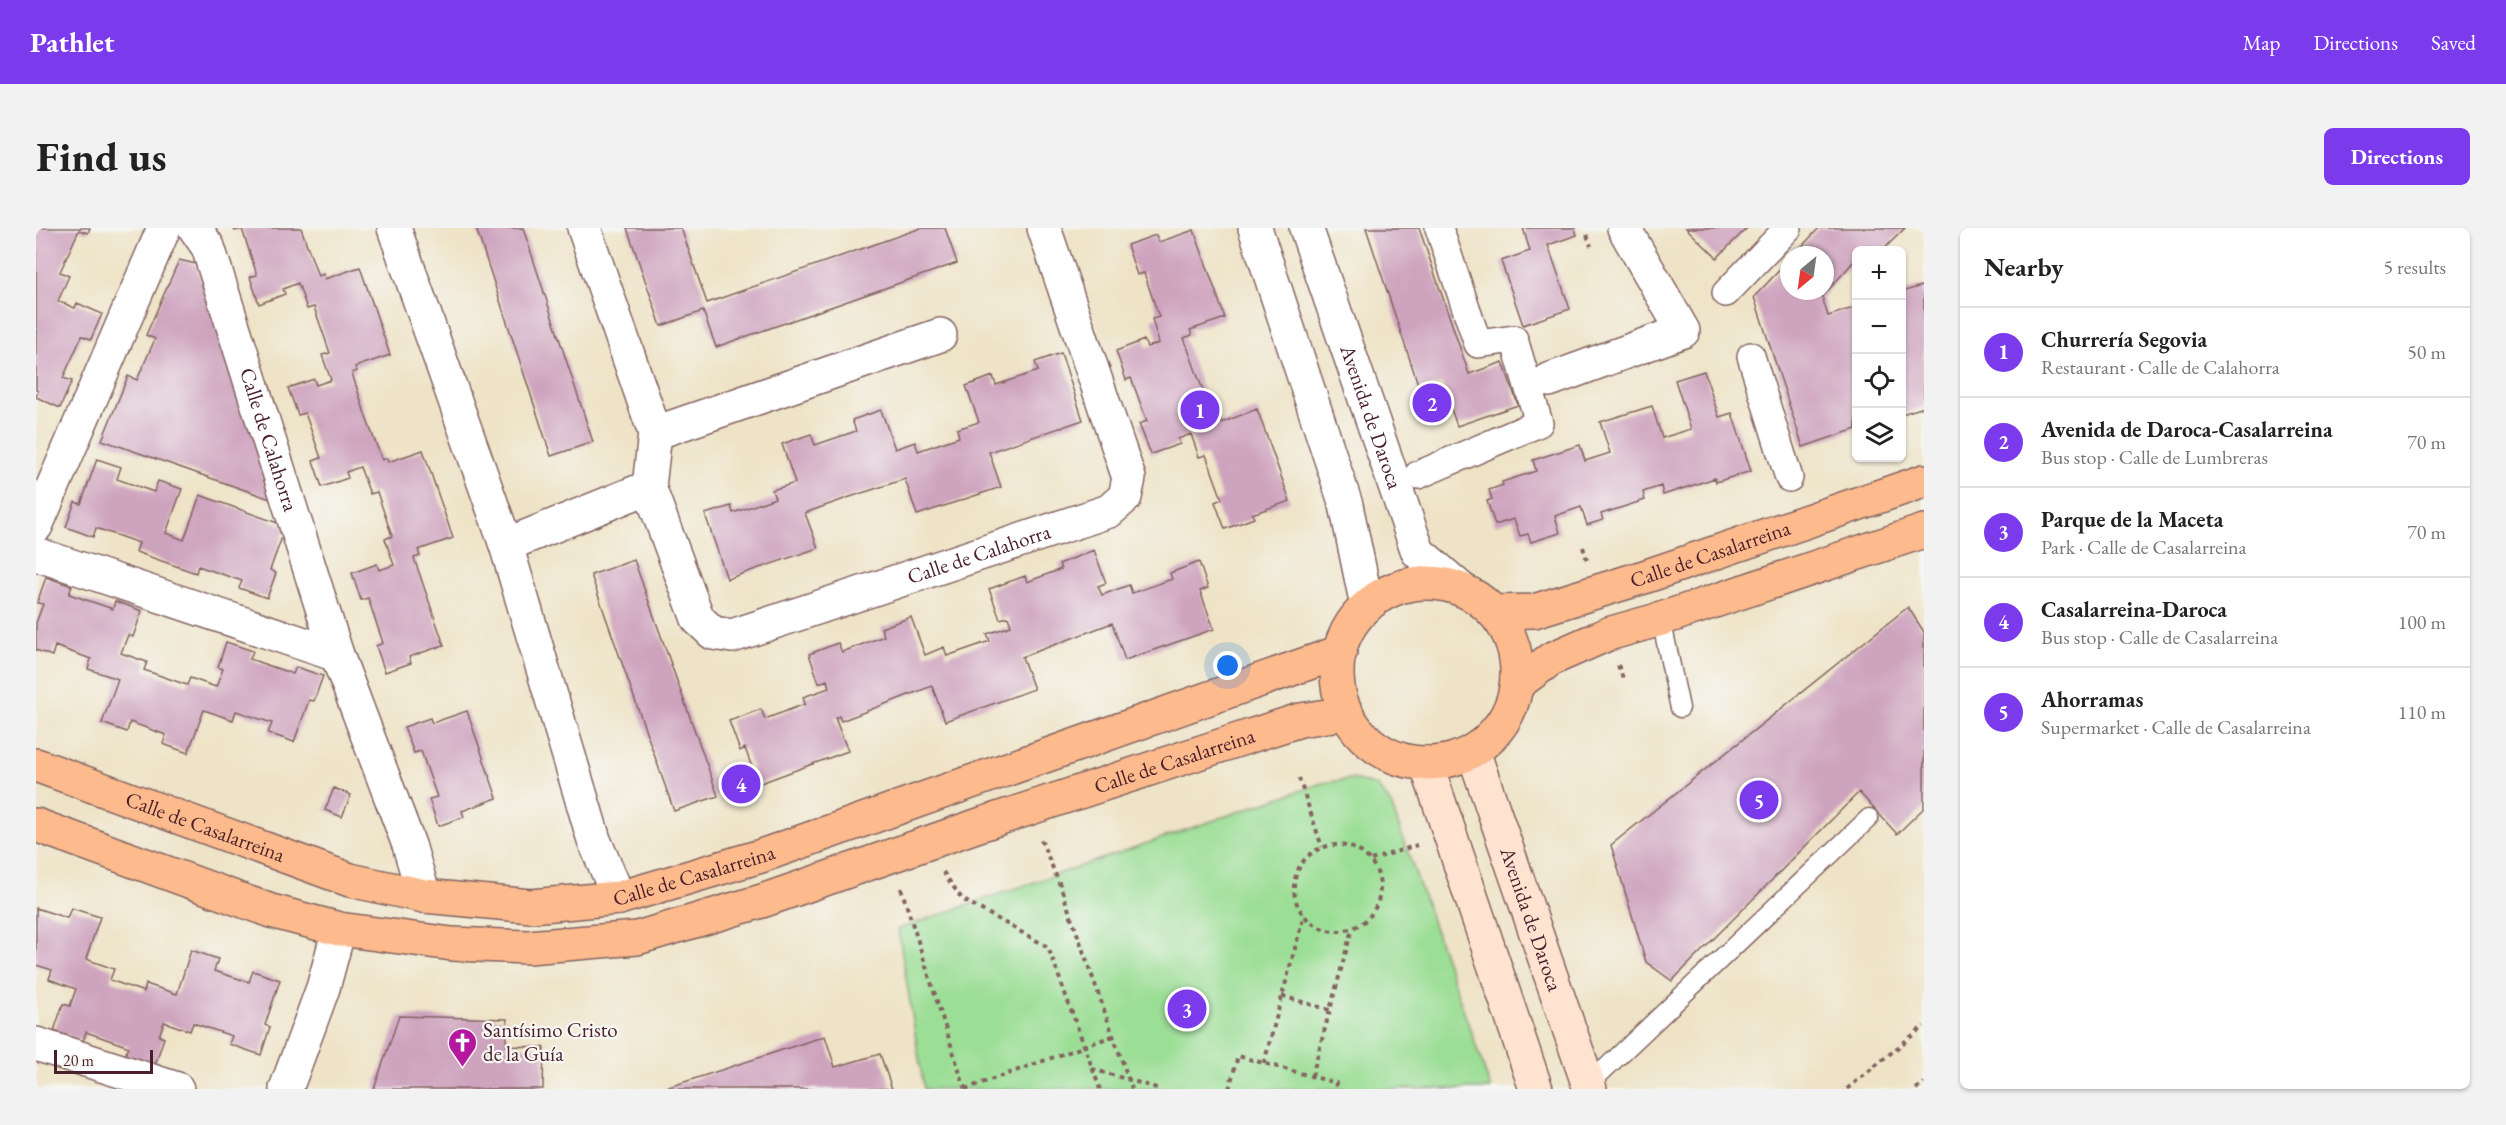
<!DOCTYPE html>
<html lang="en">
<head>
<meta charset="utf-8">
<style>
  :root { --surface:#fff; --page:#f2f2f2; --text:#222; --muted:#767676; --line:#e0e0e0; --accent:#7c3aed }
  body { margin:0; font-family:"EB Garamond",serif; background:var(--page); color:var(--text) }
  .controls { position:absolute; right:18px; top:18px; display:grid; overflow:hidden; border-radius:9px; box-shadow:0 2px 4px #0004 }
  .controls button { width:54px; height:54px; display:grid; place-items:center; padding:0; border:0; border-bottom:2px solid var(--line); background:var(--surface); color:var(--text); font:30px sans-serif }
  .compass { position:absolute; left:1744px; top:18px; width:54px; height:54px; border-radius:50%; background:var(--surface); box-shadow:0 2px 4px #0004; rotate:209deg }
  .scale { position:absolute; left:18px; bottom:15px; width:99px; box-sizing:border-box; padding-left:6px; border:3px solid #4a1f2b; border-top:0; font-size:16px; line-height:21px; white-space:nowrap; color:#4a1f2b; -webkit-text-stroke:4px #f6f6f2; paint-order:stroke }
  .you { position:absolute; left:1192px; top:438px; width:21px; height:21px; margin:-15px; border:4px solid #fff; border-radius:50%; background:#1a73e8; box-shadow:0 0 0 9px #1a73e833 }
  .badge { display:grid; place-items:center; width:39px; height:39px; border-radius:50%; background:var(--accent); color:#fff; font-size:20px; font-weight:700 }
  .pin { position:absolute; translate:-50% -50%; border:3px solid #fff; box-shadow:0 2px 6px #0006 }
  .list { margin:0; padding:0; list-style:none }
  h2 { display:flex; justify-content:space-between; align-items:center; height:78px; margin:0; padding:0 24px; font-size:26px }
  h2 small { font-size:20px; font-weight:400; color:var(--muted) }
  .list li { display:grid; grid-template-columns:39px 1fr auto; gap:18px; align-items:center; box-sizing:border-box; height:90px; padding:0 24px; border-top:2px solid var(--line) }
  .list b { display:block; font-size:22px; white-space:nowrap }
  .list p { margin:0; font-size:20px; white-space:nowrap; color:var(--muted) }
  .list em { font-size:20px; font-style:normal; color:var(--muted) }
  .icon { flex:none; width:33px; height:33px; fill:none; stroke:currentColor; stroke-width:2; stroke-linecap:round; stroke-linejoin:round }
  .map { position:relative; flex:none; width:1888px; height:861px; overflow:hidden; border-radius:9px }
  header { display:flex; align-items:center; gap:36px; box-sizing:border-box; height:84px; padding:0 30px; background:var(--accent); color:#fff }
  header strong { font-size:28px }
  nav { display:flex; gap:33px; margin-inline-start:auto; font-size:21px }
  .intro { display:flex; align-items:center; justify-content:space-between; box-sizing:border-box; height:144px; padding:0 36px }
  h1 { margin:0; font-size:42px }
  .button { padding:15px 27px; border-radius:9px; background:var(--accent); color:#fff; font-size:21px; font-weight:700 }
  main { display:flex; gap:36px; padding:0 36px }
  aside { flex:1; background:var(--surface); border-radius:9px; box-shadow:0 2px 4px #0004 }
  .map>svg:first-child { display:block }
</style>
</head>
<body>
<header>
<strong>Pathlet</strong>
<nav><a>Map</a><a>Directions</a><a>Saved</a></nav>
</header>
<div class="intro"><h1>Find us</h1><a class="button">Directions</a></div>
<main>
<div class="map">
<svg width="1888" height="861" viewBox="0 0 1888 861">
  <rect width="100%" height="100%" fill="#f6f6f2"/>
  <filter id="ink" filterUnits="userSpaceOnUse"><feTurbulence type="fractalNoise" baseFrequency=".0167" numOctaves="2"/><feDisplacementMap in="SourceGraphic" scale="12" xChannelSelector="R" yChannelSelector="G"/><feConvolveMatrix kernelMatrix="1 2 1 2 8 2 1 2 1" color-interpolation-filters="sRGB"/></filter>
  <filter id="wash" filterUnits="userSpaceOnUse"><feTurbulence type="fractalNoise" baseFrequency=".008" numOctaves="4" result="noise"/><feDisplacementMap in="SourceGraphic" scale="24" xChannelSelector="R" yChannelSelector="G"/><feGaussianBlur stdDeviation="1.35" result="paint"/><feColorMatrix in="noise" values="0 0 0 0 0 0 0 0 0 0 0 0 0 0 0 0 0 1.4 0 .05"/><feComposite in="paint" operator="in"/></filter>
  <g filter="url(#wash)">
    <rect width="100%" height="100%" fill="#eee3c6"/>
    <path fill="#9bde95" stroke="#727e60" stroke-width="1.5" d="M1316,551L1341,558L1355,576L1455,861H888L862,701L1286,555Z"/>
    <g id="blocks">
      <path fill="#cea3be" d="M0,0H54L52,5L43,2L24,44L33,48L22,73L39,80L41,75L66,86L55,111L46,108L27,150L36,153L24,180L0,169L2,163L0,162Z
        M197,0H265L282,48L288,46L289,51L324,39L354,127L319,139L321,143L316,145L330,189L346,232L351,230L352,234L387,222L417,310L382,322L384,328L378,330L408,417L373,429L375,435L349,444L340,418L347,415L332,370L325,372L316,345L341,336L343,342L358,337L349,311L356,308L341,264L334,266L324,239L310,244L312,250L286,259L277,233L285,230L269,185L262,187L252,160L278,151L280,157L295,152L286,127L294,125L278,79L271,81L262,55L247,61L249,66L223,76L214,49L221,47L206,1L199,3Z
        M440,0H487L557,214L515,228Z
        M591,0H645L671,75L885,0H909L921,35L680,119L667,83L625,98Z
        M1330,0H1383L1433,146L1467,134L1482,177L1421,198L1406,155L1384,162Z
        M1487,0H1539L1541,7L1512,17L1534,81L1487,97L1465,33L1494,23Z
        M1650,0H1711L1681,30Z
        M1783,0H1869L1847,22H1820V31L1786,69L1792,88L1820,79V201L1767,219L1718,69L1753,32V63H1789V27H1758Z
        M1158,2L1189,90L1154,102L1156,107L1148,110L1178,193L1184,191L1185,195L1221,181L1254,273L1216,286L1218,290L1189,301L1179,274L1186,271L1170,227L1163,229L1155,206L1142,211L1144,216L1115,226L1103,196L1111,193L1095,150L1090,152L1080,123L1108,112L1111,119L1123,115L1116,91L1123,89L1108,45L1101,47L1091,17L1120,7L1123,14Z
        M143,32L160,36L243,274L66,212L92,148L101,152L119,111L110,107Z
        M1888,57V179L1866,186V64Z
        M1025,125L1047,192L953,224L965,259L881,287L869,251L814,269L769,285L782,320L691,351L669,286L695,278L697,285L739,270L736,262L759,255L746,216L775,206L779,217L820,203L816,192L845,182L859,221L879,214L882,223L923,209L921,201L943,194L930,158L957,148L960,157L1002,143L999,134Z
        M1668,143L1683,189L1696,185L1715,243L1680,254L1679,250L1627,267L1625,258L1607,264L1609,272L1565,286L1567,292L1551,297L1545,279L1519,288L1524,305L1495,314L1492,306L1484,308L1478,291L1459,297L1451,273L1456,271L1453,262L1467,257L1466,254L1500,243L1497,232L1544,217L1549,233L1574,225L1564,194L1616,178L1626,210L1655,201L1639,152Z
        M61,231L85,239L81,251L118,264L122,253L146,261L130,305L148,312L164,267L250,298L234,342L240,345L231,370L203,360L206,353L162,338L160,345L100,324L103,315L60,300L57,309L30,299L39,274L45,276Z
        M1058,322L1070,355L1062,358L1066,367L1093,357L1096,365L1136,351L1134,345L1163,334L1172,360L1164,363L1178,401L1089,432L1076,395L986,429L998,461L909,493L896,458L805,493L803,488L799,490L812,523L722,556L709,520L704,523L693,493L725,481L729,491L769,476L767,469L793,460L791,452L783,455L773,426L802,415L806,424L848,408L845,400L875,389L889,427L908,419L911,428L954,413L951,406L975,398L972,389L964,391L953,361L989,348L991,354L1025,341L1023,336Z
        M598,332L682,568L638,583L555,347Z
        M10,349L36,358L33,366L77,381L79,373L106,383L97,409L92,407L85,425L111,434L108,442L151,457L154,450L180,459L187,441L182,439L190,414L217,423L214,431L257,446L260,439L287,448L278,473L273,472L258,514L232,505L236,495L200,483L197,492L168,482L152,525L127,516L130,507L108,499L94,494L91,504L66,495L82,451L52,441L55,431L19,418L16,428L0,422V395L7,376L1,375Z
        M1872,379L1888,404V580L1861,606L1823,564L1636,753L1610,734L1575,617Z
        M431,483L461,570L426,583L428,589L402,598L393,571L401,569L385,523L378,525L368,499L394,490L396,495Z
        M298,560L315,567L306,589L289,582Z
        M0,680L31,690L35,680L64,689L50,731L78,741L74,752L108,764L110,756L141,766L155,722L182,731L178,743L213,754L217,743L244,752L229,797L234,799L225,827L193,816L196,808L157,795L154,803L128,794L123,808L128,810L119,837L89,827L93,819L50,804L47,813L18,803L27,776L34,778L40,761L13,751L16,742L0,737Z
        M363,788L471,791L470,818L508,819L507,861H338Z
        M789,808L799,839L844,826L856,861H627Z"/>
    </g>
  </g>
  <g filter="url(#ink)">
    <use href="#blocks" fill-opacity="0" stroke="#836461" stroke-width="1.5"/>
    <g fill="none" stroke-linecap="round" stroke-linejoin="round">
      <defs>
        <path id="service" d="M1625,391L1644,480
          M1553,856L1833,590"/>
        <path id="pedestrian" d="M1690,65L1752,0
          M1715,128L1753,250
          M1382,247L1503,195L1478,111L1442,116L1403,0"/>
        <g id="minor">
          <path id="s1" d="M159,0L172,19L301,427L373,617L388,668"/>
          <path d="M358,0L470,317L558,612L583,670"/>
          <path id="s2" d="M548,0L619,205L613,259L662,391L677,405L696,408L1073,283L1089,269L1093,250L1008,0"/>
          <path d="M1513,152L1647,103L1588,0"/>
          <path d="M619,205L904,107"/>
          <path d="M0,298L128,0"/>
          <path d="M470,317L613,259"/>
          <path d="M0,326L301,427"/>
          <path d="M0,816L141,861"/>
          <path d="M250,861L287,760L303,701"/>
        </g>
        <g id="tertiary">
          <path d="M1219,0L1310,277L1331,378"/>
          <path id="s3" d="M1270,0L1382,324L1425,361"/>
        </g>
        <g id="secondary">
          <path id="s4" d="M1437,523L1554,861"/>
          <path d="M1390,535L1500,861"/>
        </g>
        <g id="primary">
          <circle cx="1391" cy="445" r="90"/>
          <path id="s5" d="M1458,384L1498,383L1608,349L1888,253"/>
          <path d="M1481,456L1515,431L1572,406L1625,391L1888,303"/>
          <path id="s6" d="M0,537L314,652L388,668L495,678L583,670L725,628L1304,424"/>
          <path id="s7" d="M0,597L235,683L303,701L416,716L492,719L601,710L726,673L943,597L1205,511L1264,492L1311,485"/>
        </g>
      </defs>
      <use href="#service" stroke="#836461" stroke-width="21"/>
      <use href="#pedestrian" stroke="#836461" stroke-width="30"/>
      <use href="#minor" stroke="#836461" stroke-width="36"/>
      <use href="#tertiary" stroke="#836461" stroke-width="36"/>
      <use href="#secondary" stroke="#836461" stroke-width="36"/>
      <use href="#primary" stroke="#836461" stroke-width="36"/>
      <path stroke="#836461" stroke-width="4" stroke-dasharray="4.5 4.5" stroke-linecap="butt" d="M1551,7L1555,18
        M1547,319L1551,332
        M1582,437L1588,453
        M1263,550L1286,619
        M1005,612L1024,657L1096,861
        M1258 660a43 43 0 1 1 86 0a43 43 0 1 1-86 0Z
        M1335,632L1381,617
        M907,644L926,671L1012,719L1064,861
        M865,660L929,861
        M1246,768L1294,782
        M1228,835L1268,687
        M1056,841L1124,861
        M1276,848L1316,701
        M929,861L1077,808
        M1193,861L1202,828L1300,855L1299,861
        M1811,861L1888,798
        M1880,861L1888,855"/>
      <use href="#service" stroke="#fff" stroke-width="18"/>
      <use href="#pedestrian" stroke="#fff" stroke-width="27"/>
      <use href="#minor" stroke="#fff" stroke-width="33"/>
      <use href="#tertiary" stroke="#fff" stroke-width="33"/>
      <use href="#secondary" stroke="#fee3d1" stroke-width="33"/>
      <use href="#primary" stroke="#fcba8d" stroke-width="33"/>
    </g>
  </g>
  <defs>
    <symbol id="church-pin" viewBox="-11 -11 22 30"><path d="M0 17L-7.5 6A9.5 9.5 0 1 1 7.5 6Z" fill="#b5179e" stroke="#f6f6f2"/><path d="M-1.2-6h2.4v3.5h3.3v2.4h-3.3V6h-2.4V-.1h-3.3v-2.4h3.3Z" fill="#fff"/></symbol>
  </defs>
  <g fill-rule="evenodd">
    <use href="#church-pin" x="410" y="798" width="33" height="45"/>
  </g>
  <g text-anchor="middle" stroke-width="4.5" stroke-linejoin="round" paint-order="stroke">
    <g font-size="21" fill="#4a1f2b" stroke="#f6f6f2">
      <text dy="7" stroke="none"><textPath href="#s3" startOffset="200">Avenida de Daroca</textPath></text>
      <text dy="7" stroke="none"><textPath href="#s1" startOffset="225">Calle de Calahorra</textPath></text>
      <text dy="7" stroke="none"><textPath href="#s5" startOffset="225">Calle de Casalarreina</textPath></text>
      <text dy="7" stroke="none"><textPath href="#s2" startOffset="712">Calle de Calahorra</textPath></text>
      <text dy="7" stroke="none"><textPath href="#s7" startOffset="1186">Calle de Casalarreina</textPath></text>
      <text dy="7" stroke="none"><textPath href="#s6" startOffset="180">Calle de Casalarreina</textPath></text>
      <text dy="7" stroke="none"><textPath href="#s6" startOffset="684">Calle de Casalarreina</textPath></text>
      <text dy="7" stroke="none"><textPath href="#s4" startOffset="178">Avenida de Daroca</textPath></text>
    </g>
    <g font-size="21" fill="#4a1f2b" stroke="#f6f6f2" text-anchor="start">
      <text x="447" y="809">Santísimo Cristo<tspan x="447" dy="24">de la Guía</tspan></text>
    </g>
  </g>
</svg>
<div class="controls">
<button>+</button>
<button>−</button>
<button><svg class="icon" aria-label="locate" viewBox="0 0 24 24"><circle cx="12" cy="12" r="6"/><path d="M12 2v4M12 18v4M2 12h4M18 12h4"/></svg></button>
<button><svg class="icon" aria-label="layers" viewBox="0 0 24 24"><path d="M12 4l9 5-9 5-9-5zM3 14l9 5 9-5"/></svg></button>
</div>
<svg class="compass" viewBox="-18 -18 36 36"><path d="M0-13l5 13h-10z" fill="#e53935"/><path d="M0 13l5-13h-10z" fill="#767676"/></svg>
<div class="scale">20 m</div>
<div class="you"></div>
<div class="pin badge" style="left:1164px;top:182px">1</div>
<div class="pin badge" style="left:1396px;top:175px">2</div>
<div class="pin badge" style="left:1151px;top:781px">3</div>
<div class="pin badge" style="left:705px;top:556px">4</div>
<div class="pin badge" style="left:1723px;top:572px">5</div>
</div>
<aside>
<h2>Nearby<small>5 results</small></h2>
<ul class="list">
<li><span class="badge">1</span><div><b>Churrería Segovia</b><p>Restaurant · Calle de Calahorra</p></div><em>50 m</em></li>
<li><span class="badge">2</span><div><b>Avenida de Daroca-Casalarreina</b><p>Bus stop · Calle de Lumbreras</p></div><em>70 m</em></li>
<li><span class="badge">3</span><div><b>Parque de la Maceta</b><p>Park · Calle de Casalarreina</p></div><em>70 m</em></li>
<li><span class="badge">4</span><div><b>Casalarreina-Daroca</b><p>Bus stop · Calle de Casalarreina</p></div><em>100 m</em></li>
<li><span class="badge">5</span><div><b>Ahorramas</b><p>Supermarket · Calle de Casalarreina</p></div><em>110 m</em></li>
</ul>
</aside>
</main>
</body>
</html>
